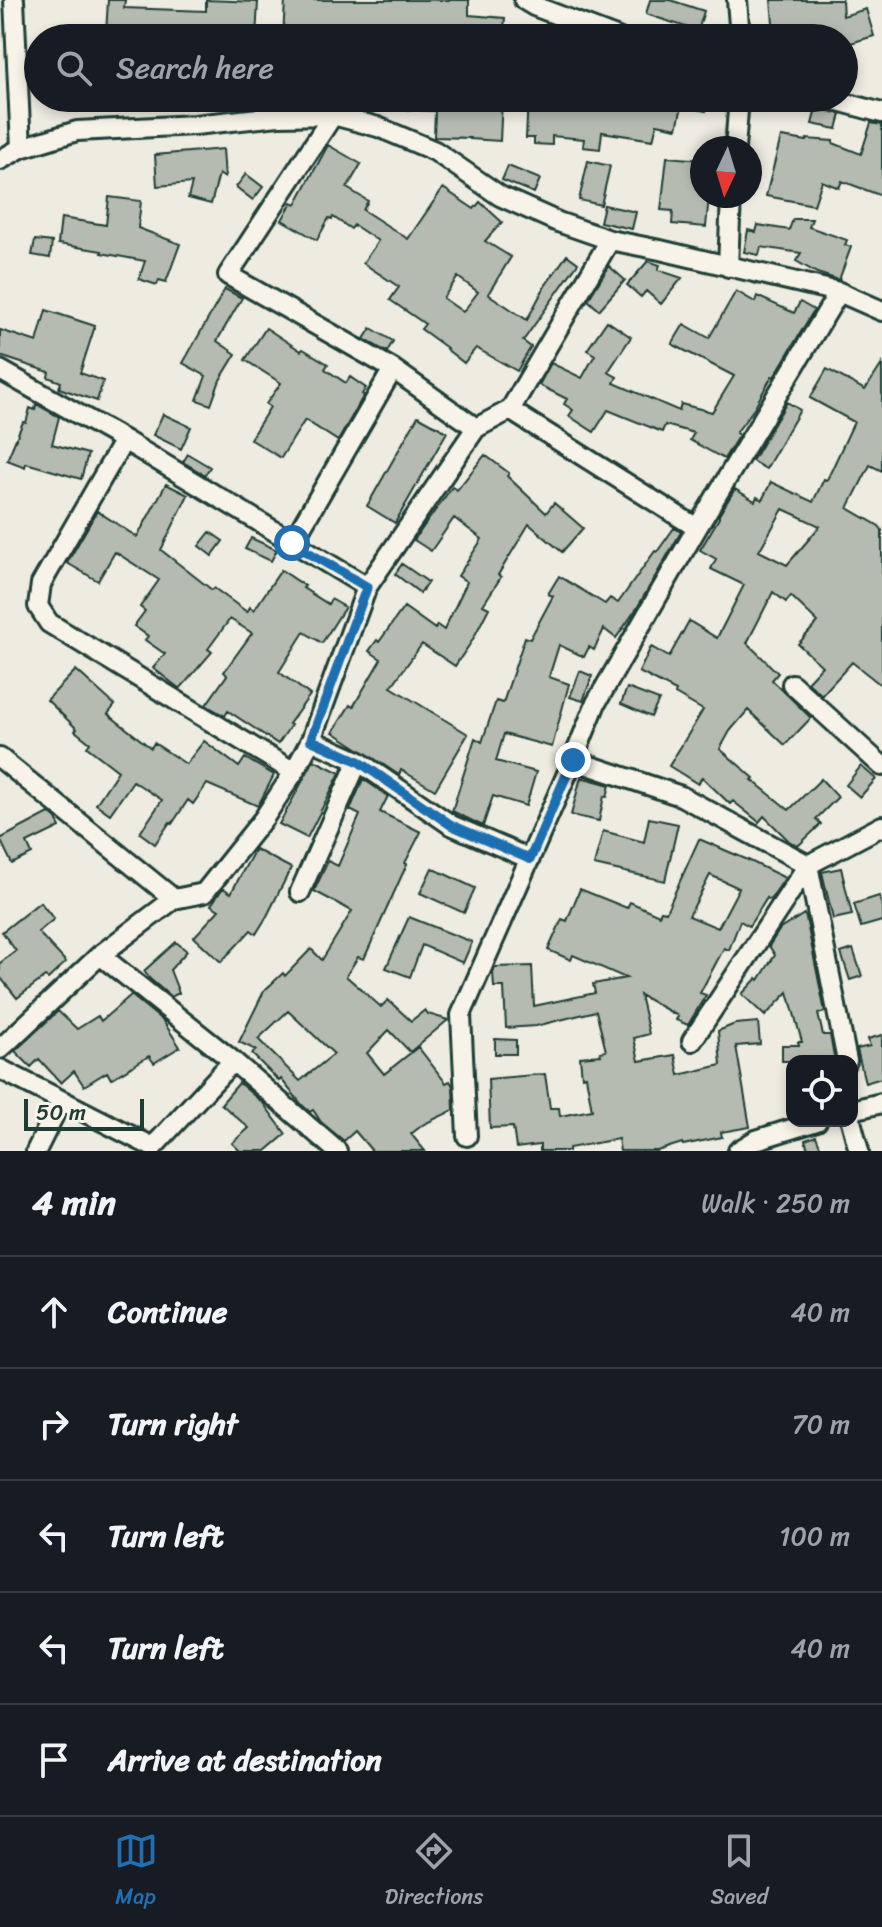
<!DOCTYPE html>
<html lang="en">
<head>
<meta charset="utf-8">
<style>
  :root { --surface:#171b24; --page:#242831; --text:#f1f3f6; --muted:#9ea1a6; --line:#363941; --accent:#1f6fb2 }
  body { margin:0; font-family:Sriracha,sans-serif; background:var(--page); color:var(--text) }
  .controls { position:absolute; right:24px; bottom:24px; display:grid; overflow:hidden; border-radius:16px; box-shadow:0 4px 12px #0003 }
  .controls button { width:72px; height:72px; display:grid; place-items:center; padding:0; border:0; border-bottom:2px solid var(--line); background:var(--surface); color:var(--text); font:40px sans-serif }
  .compass { position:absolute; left:690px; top:136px; width:72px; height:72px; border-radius:50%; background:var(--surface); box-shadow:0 4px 12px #0003; rotate:184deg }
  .scale { position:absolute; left:24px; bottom:20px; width:120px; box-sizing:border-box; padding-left:8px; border:4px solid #1f3d34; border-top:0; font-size:22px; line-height:28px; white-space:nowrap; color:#1f3d34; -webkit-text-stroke:6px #f7f3e8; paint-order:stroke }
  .stop { position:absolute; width:24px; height:24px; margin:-18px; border:6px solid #1f6fb2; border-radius:50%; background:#fff }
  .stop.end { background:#1f6fb2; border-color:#fff; box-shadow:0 2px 8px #0008 }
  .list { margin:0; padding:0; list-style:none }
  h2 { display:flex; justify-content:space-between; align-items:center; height:104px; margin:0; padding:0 32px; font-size:34px }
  h2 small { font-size:26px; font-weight:400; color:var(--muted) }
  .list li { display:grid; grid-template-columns:52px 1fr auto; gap:24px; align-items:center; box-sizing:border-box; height:112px; padding:0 32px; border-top:2px solid var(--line) }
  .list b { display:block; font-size:30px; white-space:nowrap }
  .list em { font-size:26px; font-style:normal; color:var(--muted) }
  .icon { flex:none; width:44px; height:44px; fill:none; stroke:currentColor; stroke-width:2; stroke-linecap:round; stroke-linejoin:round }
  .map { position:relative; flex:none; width:882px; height:1151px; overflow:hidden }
  .search { position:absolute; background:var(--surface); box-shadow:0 4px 12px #0003; left:24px; right:24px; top:24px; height:88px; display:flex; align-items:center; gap:20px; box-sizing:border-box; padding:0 28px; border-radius:44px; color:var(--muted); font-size:30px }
  .sheet { height:664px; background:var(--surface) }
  nav { display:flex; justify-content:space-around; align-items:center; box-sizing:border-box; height:112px; border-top:2px solid var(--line); background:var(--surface); font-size:22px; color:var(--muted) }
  nav a { display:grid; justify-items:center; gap:4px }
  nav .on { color:var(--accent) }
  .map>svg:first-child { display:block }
</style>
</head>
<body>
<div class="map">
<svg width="882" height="1151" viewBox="0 0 882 1151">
  <rect width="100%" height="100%" fill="#eeece1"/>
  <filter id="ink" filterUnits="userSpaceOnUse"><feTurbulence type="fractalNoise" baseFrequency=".0125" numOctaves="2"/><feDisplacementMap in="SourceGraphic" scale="16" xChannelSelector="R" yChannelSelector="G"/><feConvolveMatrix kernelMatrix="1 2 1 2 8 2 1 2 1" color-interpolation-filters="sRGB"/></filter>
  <g filter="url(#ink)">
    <path fill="#b5bbb0" stroke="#1f3d34" stroke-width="2" fill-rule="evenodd" d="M108,0H125L124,8L206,11V0L258,2L256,38H162L106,34Z
      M285,0H469V15L505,18L503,38H392L342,33V38H283Z
      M650,0H670L704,11L698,31L646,14Z
      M771,0H842L843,16L866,9L874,36L844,45V38H838L835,29L774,34Z
      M385,98H502L500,141L470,139V138L434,137L435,111L385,108Z
      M528,98H709L706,111L682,106L677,128L657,124L653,140L602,132L600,149L583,147L584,139L552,136V145L534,144V138H526Z
      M751,98H764L760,112L750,110Z
      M817,105L824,110L841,114L837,129L812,124Z
      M871,123L882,125V196L842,181L839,188L822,181L814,205L766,196L781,137L807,141V139L833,141V143L861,154Z
      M328,145L361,164L347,188L368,201L363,210L408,239L443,188L474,209L480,202L502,222L485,241L511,257L488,294L527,320L545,286L567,255L578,263L523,341L531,347L517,371L476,348L464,363L446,349L447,348L421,329L425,324L390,300L399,287L363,263L378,241L354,225L351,229L333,217L332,219L329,218L317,240L282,220L292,202L296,204ZM458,277L478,292L463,312L443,298Z
      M223,149L225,178L219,174L211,204L188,198L192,183L157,186L155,155Z
      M667,157L702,160V196H709L706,227L672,224L673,211L661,210Z
      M588,161L610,166L601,205L579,200Z
      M508,166L540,179L534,193L502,180Z
      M246,174L263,187L253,200L236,187Z
      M109,197L141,201L138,228L180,244L166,282L159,280L157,285L139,279L145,261L101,253L102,251L58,244L61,218L106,225Z
      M604,205L636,212L632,229L600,222Z
      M793,219H812L809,227L847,240L845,245L851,247L839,280L817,273L796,261L801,253L761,247L759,255L744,252L748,230L756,232L758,225L789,230Z
      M35,240L52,242L50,258L32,255Z
      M648,261L660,265L658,270L682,278L661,304L646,291L641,297L627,285Z
      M609,266L625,280L599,310L588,300Z
      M225,289L242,298L217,341L236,354L220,380L211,405L197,400L206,376L183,363Z
      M736,291L755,302L757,296L794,313L800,302L814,310L774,377L772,376L753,410L736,433L739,435L724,459L690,440L694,433L665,425L662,432L608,410L594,432L569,416L573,410L564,404L567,399L539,385L551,363L582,378L595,355L587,350L607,321L631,337L608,372L617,377L614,383L679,411L681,404L712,412L734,376L672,344L684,324L709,338Z
      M46,310L95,326L80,373L103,381L97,401L59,388L61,382L48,377L49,372L0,356V330L37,342Z
      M266,328L301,351L303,349L328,364L325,369L346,383L350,377L366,388L362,394L364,395L338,441L305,420L281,458L250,439L270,407L266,404L281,383L245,360Z
      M371,328L393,341L387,352L364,339Z
      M882,364V471L870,465L848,508L879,526L882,530V686L852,662L822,695L807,682L822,666L798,644L818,622L791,596L786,602L773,592L747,643L778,673L772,680L811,718L785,745L748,710L730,731L720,749L754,778L752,780L789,810L821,779L838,797L816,819L821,824L798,846L789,841L764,816L759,822L733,801L730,804L702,777L698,784L669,766L703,710L675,694L676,691L639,672L651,647L669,657L689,621L717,638L744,585L711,569L716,559L700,550L719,518V515L735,489L755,501L757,497L762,500L771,482L813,502L824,479L827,480L854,422L810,398L827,369L865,390ZM783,509L820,526L787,565L759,551Z
      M787,402L800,410L766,469L752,461Z
      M36,404L59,417L52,444L88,454L81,479L26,463L25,467L7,460L23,422L26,423L30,408L35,410Z
      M163,414L191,427L181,449L153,435Z
      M418,416L447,432L395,523L367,506Z
      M188,454L210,467L205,475L183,462Z
      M485,455L509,473L507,476L546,513L554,503L583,528L562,552L529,524L498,575L501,577L483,605L489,608L472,641L455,666L422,644L391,687L468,734L435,790L401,770L399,775L333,732L350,705L353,707L381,659L369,651L377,640L379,642L404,607L435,629L437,625L444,630L467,582L458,576L482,539L454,518L431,551L414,540L452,487L457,490Z
      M166,484L188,495L161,550L212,590L214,588L247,612L250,607L254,610L281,570L305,586L303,588L328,604L331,599L345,607L322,643L304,632L279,672L310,695L289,724L291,725L278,744L228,711L225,716L206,705L227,675L224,672L252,633L230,619L208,649L212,652L180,689L153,668L165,654L145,640L148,636L134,626L145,611L140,607L159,580L115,552L98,581L67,563L97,511L137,537Z
      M674,528L681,532L637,608L616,638L604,629L594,650L589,647L584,657L559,645L549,677L569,684L552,747L504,734L496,761L536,772L526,806L493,796L483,826L452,811L475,738L482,742L496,701L503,703L525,637L530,639L553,596L548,594L559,576L605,604L610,598L618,603L655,551L657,552Z
      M210,532L223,541L212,556L199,546Z
      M251,538L277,550L271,561L245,549Z
      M402,564L428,582L420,593L395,574Z
      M76,670L115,705L108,714L151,748L154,743L186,764L204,741L239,767L245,758L274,775L258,806L207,784L193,804L188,800L172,824L170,822L155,844L140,833L162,800L133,781L110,814L96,804L118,771L87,747L90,743L75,731L77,729L47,700Z
      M580,671L592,676L583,701L570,697Z
      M627,688L659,700L651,717L621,704Z
      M314,760L340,773L307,838L279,824Z
      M861,766L876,779L860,797L846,785Z
      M581,777L610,785L607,797L604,796L599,821L571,815Z
      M363,779L388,796L380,812L421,832L405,863L407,864L364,959L358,957L346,976L381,1007L388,1000L411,1021L425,1010L428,1014L448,1020L410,1052L389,1030L367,1053L384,1074L418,1047L446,1083L450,1081L453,1086L454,1110L424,1124L411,1134L425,1151H372L355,1131L344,1141L321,1122L313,1110L310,1112L302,1105L281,1079L279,1081L252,1054L256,1050L239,1042L264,991L283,973L285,976L311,949L322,960L352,911L314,891L328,861L338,866L360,815L350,810ZM288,1011L334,1054L300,1081L258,1039Z
      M49,813L56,819L60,827L27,843L32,854L12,864L0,839Z
      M649,818L678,824L665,881L594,865L603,831L644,842Z
      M699,839L748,860L785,878L770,900L767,898L749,926L740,921L729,950L724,948L700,993L706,995L688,1025L676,1020L678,1016L640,995L649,1034L634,1038L639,1061L675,1055L679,1075L721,1065L718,1031L735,1024L758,1022L760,1044L736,1046L750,1127L721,1132L722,1137L683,1145L682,1143L657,1151H620L618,1139L569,1148V1151H540V1145L516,1148L513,1127L490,1128L488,1079L545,1074L550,1108H559L560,1116L592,1110L586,1076L582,1077L580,1057L601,1055L600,1052L606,1051L596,1011L536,1026L506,1028L504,987H494L493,972L495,967L532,966L534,1006L595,993L593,984L626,978L573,955L571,960L548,950L562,919L567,921L580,889L627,908L630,902L659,915L661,911L666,912ZM710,875L739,888L718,928L689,916Z
      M255,849L291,868L267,916L256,934L251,930L221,962L194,937L219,910L211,905L223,888L231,893Z
      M432,868L475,888L464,913L420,893Z
      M841,868L852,915L833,919L822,872Z
      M879,896L882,907V921L861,927L854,904Z
      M40,902L54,919L38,932L66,962L48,979L45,977L17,998L0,977V963L16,951L2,932Z
      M804,914L806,918L825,1012L818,1014L823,1035H830L835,1061H782V1045H799L798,1042H802L788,992L765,1016L742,994L757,978L759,980L775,955L769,946L780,929Z
      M409,917L472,942L463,963L422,945L410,977L386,968Z
      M176,942L187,951L170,970L179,993L171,997L150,979L144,971Z
      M853,949L862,976L850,980L841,953Z
      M131,995L163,1021L180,1047L154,1063L149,1056L111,1079L107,1072L84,1086L74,1071L61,1083L39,1059L31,1067L15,1051L58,1011L77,1029L98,1016L101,1021Z
      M882,1035V1078L865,1083L857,1049L870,1046L868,1039Z
      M495,1039L516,1040V1054H495Z
      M239,1083L263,1103L286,1134L266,1151H240L232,1143L249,1128L221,1104Z
      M816,1136L822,1151H809L805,1140Z"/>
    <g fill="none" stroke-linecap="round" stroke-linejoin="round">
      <defs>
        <path id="minor" d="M14,0L21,148
          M524,0L534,6L618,38
          M737,0L740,38
          M827,98L882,113
          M333,115L228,275L393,369L476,428
          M735,148L739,98
          M0,160L21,148L77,131L195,125L278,116L333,115L378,127L435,151L500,196L558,222L610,240L660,250L839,292L882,311
          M728,267L731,196
          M0,370L124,440L367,587
          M510,410L697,528
          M124,440L41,584L38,606L49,623L294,772
          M292,543L393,369
          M792,684L882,766
          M0,758L174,899
          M573,760L681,796L808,865L847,1061
          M358,761L451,825L530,859
          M300,892L358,761L311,740
          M100,955L233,1061L337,1151
          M692,1041L808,865L882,826
          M0,1049L100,955L174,899L204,893L264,818L294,772L311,740L367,587L476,428L510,410L610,240
          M0,1069L153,1147L233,1061
          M852,1110L882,1103
          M851,1121L859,1151
          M467,1136L461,1015L573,760L596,703L697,528L839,292
          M36,1151L61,1101
          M738,1151L756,1140L817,1121"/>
      </defs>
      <use href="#minor" stroke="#1f3d34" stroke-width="24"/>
      <use href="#minor" stroke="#f7f3e8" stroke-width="18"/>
    </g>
  </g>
  <g fill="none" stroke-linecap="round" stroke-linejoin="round" filter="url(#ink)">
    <path stroke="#1f6fb2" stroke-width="10" d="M292,543L367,587L311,740L358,761L451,825L530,859L573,760"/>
  </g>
</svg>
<div class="controls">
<button><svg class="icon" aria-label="locate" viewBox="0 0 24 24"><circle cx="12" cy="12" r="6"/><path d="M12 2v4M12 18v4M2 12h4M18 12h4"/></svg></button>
</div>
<svg class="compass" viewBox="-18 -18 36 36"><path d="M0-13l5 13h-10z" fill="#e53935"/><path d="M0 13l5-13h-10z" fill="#9ea1a6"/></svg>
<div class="scale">50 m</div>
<div class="stop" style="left:292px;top:543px"></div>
<div class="stop end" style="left:573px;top:760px"></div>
<div class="search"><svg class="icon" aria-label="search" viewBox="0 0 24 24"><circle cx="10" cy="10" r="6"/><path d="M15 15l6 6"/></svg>Search here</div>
</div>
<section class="sheet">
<h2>4 min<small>Walk · 250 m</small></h2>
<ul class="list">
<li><svg class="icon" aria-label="ahead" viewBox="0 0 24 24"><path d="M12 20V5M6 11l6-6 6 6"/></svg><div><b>Continue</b></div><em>40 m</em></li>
<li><svg class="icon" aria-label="right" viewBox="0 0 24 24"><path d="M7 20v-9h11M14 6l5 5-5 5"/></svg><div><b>Turn right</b></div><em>70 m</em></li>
<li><svg class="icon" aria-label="left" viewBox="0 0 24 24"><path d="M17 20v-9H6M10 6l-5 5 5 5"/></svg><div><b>Turn left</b></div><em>100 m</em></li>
<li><svg class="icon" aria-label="left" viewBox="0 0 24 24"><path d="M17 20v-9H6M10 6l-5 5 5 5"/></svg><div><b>Turn left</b></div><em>40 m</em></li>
<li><svg class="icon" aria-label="arrive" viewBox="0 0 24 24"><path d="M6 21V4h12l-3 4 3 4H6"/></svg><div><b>Arrive at destination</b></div></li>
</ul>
</section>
<nav>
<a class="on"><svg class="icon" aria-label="map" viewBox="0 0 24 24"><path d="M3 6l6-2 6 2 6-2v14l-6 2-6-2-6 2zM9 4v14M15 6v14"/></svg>Map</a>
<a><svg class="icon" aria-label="directions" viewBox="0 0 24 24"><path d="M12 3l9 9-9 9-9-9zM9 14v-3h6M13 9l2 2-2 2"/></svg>Directions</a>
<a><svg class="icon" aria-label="saved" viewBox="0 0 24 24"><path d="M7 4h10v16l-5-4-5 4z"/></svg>Saved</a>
</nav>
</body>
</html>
